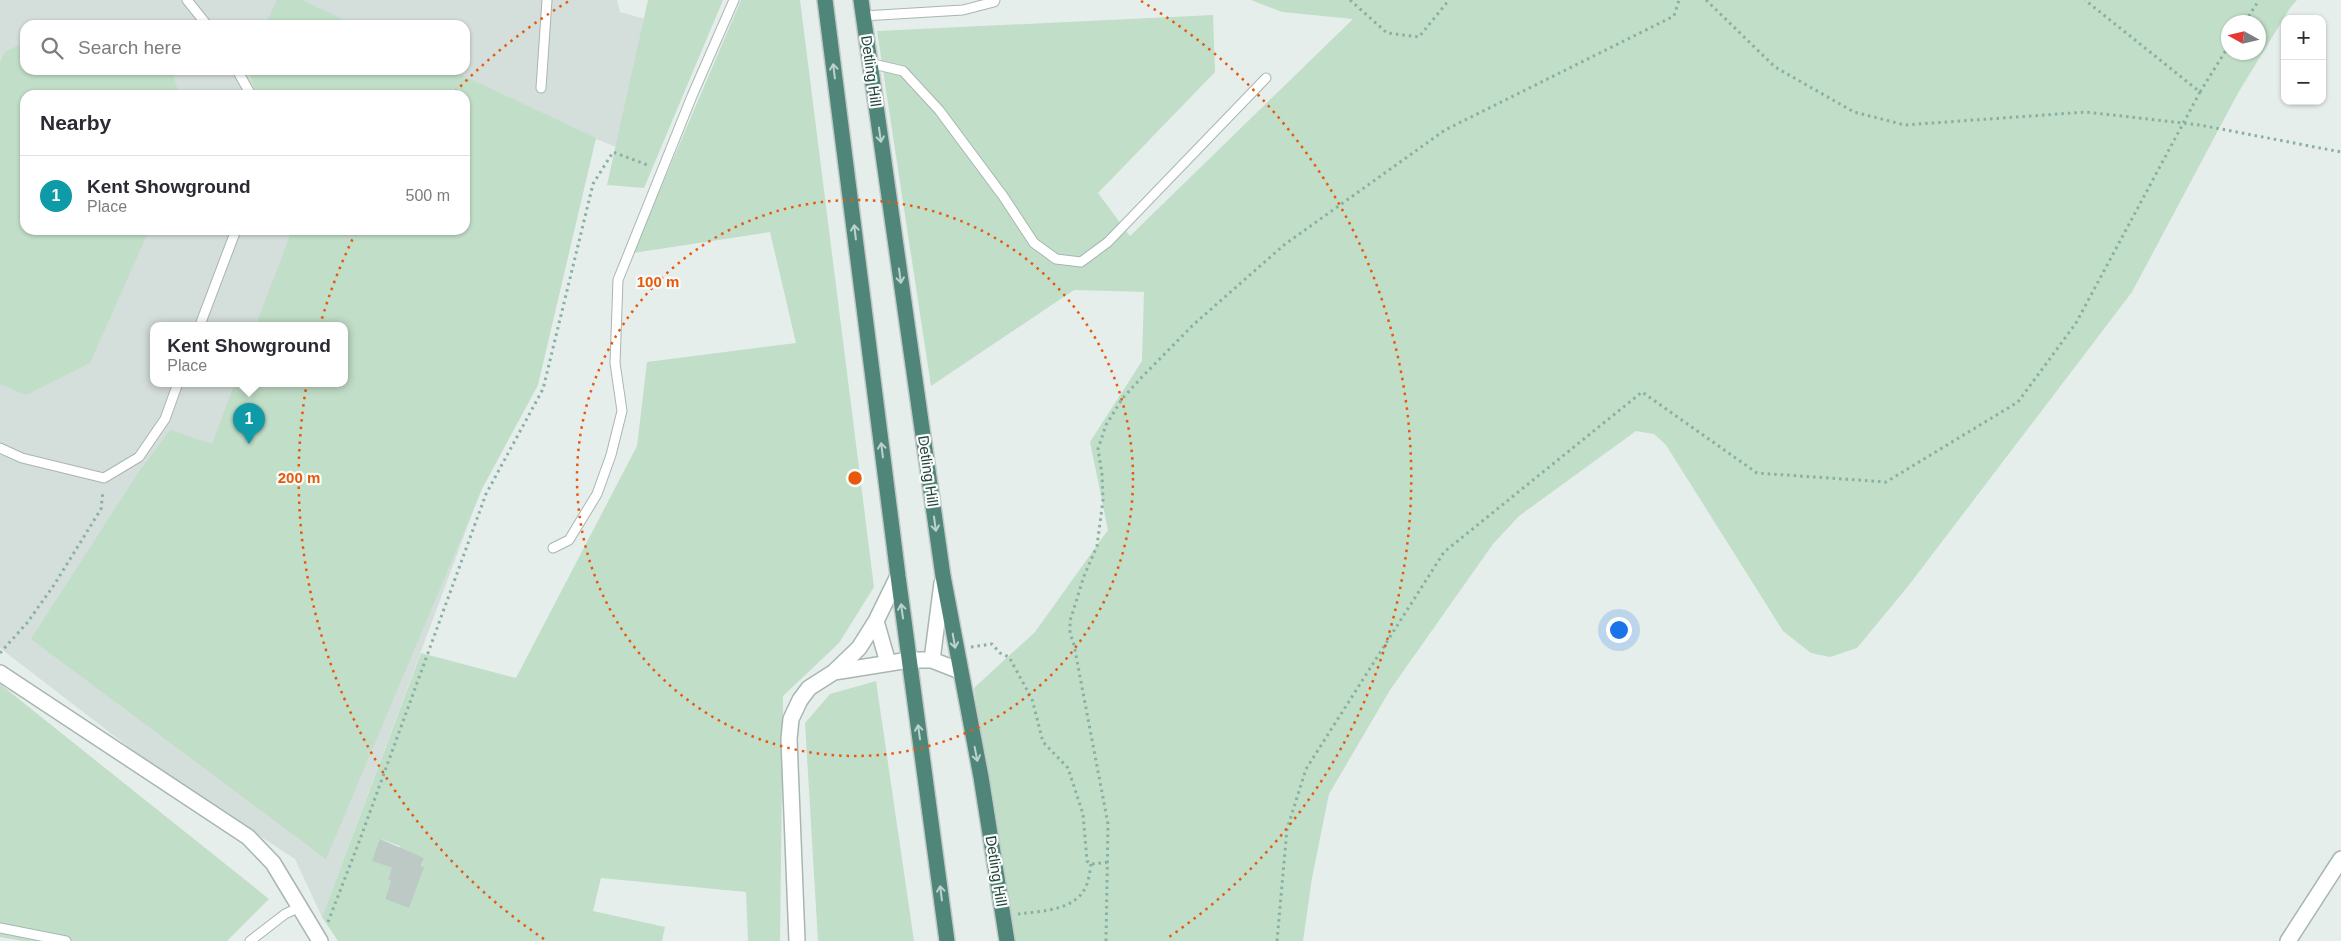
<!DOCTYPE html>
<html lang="en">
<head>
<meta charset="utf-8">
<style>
  :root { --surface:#fff; --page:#f7f7f7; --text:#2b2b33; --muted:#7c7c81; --line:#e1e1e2; --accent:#0f766e }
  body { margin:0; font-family:Helvetica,sans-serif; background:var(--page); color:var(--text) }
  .controls { position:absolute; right:15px; top:15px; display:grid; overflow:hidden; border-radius:10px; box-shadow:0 1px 4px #0004 }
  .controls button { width:45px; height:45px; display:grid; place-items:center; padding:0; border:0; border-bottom:1px solid var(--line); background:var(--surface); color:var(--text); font:25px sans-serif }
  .compass { position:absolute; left:2221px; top:15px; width:45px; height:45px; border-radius:50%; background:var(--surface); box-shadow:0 1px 4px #0004; rotate:278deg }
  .you { position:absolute; left:1618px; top:629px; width:18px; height:18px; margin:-12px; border:4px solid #fff; border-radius:50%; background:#1a73e8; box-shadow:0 0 0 8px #1a73e833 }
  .badge { display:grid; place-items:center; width:32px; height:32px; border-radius:50%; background:var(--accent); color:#fff; font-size:16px; font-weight:700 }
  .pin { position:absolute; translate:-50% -41px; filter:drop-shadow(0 1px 2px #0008) }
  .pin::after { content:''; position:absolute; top:26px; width:18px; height:15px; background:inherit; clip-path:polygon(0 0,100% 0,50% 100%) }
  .popup { position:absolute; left:150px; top:322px; width:198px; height:65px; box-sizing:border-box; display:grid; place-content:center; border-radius:10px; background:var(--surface); filter:drop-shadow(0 1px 4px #0005); font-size:16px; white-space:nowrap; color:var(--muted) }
  .popup b { font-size:19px; color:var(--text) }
  .popup::after { content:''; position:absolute; left:50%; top:100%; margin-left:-10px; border:10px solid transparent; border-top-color:var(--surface) }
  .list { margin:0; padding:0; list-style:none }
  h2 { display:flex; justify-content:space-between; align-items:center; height:65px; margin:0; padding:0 20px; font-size:21px }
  h2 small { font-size:16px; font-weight:400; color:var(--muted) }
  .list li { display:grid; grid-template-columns:32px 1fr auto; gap:15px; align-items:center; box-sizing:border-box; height:80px; padding:0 20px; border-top:1px solid var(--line) }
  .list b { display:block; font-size:19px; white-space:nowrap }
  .list p { margin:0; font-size:16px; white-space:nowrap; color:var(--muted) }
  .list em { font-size:16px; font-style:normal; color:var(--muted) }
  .icon { flex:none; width:28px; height:28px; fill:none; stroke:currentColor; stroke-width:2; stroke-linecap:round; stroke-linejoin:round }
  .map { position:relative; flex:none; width:2341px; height:941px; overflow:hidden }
  .search { position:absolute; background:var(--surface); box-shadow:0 1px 4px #0004; left:20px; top:20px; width:450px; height:55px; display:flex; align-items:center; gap:12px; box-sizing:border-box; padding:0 18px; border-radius:15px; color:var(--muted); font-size:19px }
  .panel { position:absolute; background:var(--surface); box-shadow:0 1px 4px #0004; left:20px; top:90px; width:450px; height:145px; border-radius:15px }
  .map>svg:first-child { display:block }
</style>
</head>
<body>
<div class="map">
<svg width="2341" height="941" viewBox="0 0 2341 941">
  <rect width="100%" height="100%" fill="#e6eeeb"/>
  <path fill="#d4deda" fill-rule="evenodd" d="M0,0H617L620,12L645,19L616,147L596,139L515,399L322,917L295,859L156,768L0,648ZM25,25H465V70H25ZM25,95H465V230H25ZM154,325H344V383H154Z"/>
  <path fill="#c1dec8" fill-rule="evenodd" d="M277,0H302L355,25H265Z
    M648,0H723L644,188L607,185Z
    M741,0H800L874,587L839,643L783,696L780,941H748L746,892L601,878L593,911L665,927L662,941H338L322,917L421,653L516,678L637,446L647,362L796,343L770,232L633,253ZM381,839L400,846L397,857L407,852L424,858L409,907L385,899L391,881L388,880L390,874H395L397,870L373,861Z
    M1251,0H2297L2290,8L2238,93L2132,292L1909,585L1857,648L1830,657L1811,653L1783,631L1666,445L1654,434L1636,431L1519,516L1493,544L1390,690L1329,794L1312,878L1303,941H1011L974,688L1035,632L1108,530L1090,442L1142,361L1144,292L1074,290L931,386L877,31L1213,15L1215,72L1098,193L1130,236L1353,19L1282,12ZM2228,22H2258V52H2228Z
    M25,42V70H172L179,95H25V230H149L90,363L26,395L0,384V63L5,52Z
    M249,70H451L596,138L538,385L482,489L326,859L31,639L138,473L170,430L212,444L235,383H344V325H256L292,230H465V95H256Z
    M876,681L914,941H818L805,723L830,694Z
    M0,684L269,899L227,941H23L0,937Z"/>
  <path fill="#bcc9c4" d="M380,839L424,858L421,866L424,867L409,908L385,899L391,881L388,880L392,868L372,861Z"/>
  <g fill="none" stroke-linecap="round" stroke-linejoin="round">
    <defs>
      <path id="service" d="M187,0L207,25
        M863,16L963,10L994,2L995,0
        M869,63L903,71L939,110L1003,196L1034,243L1056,259L1081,262L1108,242L1266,78
        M237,70L251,95
        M541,88L547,0
        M200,325L236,230
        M0,448L22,458L104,478L139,457L165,419L178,383
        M553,548L569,540L597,494L611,455L622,411L615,363L618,280L692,96L734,0
        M0,928L66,941
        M250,941L285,914L300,907"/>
      <path id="minor" d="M876,621L888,663
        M932,660L942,583
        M834,672L859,648L876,621L898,576
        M0,673L248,837L273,863L320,941
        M797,941L789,739L791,719L800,700L809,688L834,672L909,660H932L960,671
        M2288,941L2341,859"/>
      <path id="trunk" d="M825,0L898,576L947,941
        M861,0L943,576L981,777L1007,941"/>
    </defs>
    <use href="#service" stroke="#a8b6b2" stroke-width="11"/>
    <use href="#minor" stroke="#a8b6b2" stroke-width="18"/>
    <use href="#trunk" stroke="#c2cac8" stroke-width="18"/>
    <path stroke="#88b0a3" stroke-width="3" stroke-dasharray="2.5 4" stroke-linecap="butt" d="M1350,0L1387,33L1419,37L1449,0
      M1706,0L1775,67L1854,112L1905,125L2086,112L2200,125L2341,152
      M2245,22L2259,0
      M2200,92L2228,47
      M971,647L992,644L1000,653L1009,657L1032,699L1043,742L1068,768L1083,814L1087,861L1091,864L1109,862
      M0,653L27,623L54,585L101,509L103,491
      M1018,914C1042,911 1077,911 1087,884C1089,878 1090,871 1091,864
      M328,922L359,842L486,494L543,389L593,184L613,152L650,166
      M1106,941L1108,824L1074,645L1070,633V621L1084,576L1097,546L1103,500L1102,474L1098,449L1106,425L1122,399L1141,378L1193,325L1284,245L1445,130L1674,16L1679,0
      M1277,941L1287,829L1306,769L1444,552L1642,392L1757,473L1886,482L2018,402L2076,323L2200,92L2085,0"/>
    <use href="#service" stroke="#fff" stroke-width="9"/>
    <use href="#minor" stroke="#fff" stroke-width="15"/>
    <use href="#trunk" stroke="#508679" stroke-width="15"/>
  </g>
  <defs><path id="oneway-shaft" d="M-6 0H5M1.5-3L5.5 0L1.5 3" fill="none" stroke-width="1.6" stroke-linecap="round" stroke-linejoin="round" transform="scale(1.25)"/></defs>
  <g stroke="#bdd2cc">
    <use href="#oneway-shaft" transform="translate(834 71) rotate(-97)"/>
    <use href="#oneway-shaft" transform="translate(880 135) rotate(82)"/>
    <use href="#oneway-shaft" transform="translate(855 232) rotate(-97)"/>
    <use href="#oneway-shaft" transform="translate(900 276) rotate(82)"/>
    <use href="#oneway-shaft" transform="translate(882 450) rotate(-97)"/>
    <use href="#oneway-shaft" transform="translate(935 524) rotate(82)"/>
    <use href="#oneway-shaft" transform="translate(902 611) rotate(-98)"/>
    <use href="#oneway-shaft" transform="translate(954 641) rotate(80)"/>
    <use href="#oneway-shaft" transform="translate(919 732) rotate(-98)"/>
    <use href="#oneway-shaft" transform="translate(976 754) rotate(79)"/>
    <use href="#oneway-shaft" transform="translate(941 893) rotate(-97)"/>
  </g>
  <g fill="none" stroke="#e8590c" stroke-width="2.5" stroke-dasharray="2.5 5">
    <circle cx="855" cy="478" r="278"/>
    <path d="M544 939A556 556 0 0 1 355 234M455 92A556 556 0 0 1 569 1M1141 1A556 556 0 0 1 1166 939"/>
  </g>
  <g text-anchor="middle" stroke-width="4.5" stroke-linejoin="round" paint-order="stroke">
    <g font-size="15" fill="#254039" stroke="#f7fbf9">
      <text transform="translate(871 71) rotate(82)" y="5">Detling Hill</text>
      <text transform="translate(928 471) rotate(82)" y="5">Detling Hill</text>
      <text transform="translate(996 871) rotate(81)" y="5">Detling Hill</text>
    </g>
  </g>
  <circle cx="855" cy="478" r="8" fill="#e8590c" stroke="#f7fbf9" stroke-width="2.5"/>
  <g font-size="15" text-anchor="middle" font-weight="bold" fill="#e8590c" stroke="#f7fbf9" stroke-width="4.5" stroke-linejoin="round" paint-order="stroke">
    <text x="658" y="287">100 m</text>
    <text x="299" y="483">200 m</text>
  </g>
</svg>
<div class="controls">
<button>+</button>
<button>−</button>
</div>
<svg class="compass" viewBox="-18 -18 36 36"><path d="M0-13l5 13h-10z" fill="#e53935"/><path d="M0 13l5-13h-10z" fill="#7c7c81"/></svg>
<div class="you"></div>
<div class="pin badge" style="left:249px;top:444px;background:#0f9aa8">1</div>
<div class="popup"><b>Kent Showground</b>Place</div>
<div class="search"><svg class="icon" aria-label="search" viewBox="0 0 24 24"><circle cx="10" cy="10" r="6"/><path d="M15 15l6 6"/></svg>Search here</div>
<section class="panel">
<h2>Nearby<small></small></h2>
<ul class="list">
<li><span class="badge" style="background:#0f9aa8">1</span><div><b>Kent Showground</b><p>Place</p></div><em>500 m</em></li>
</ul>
</section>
</div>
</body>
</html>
